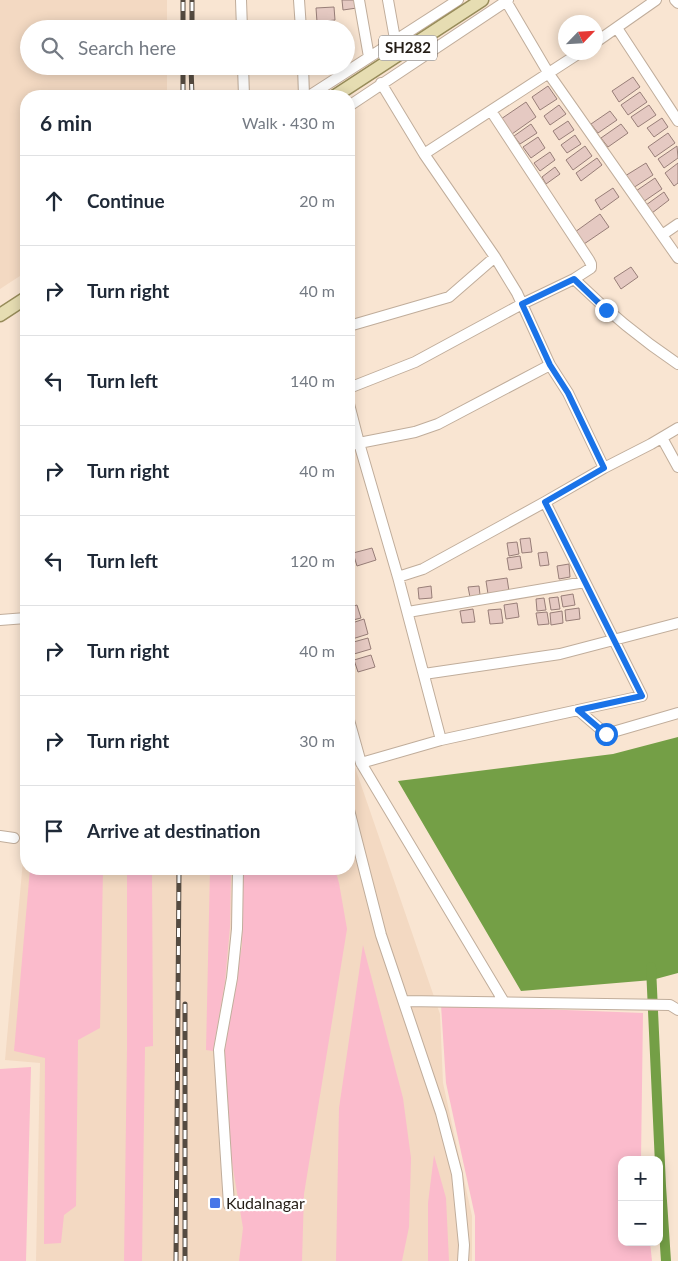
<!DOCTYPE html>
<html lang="en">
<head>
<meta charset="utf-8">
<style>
  :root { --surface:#fff; --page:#f2f2f3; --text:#1f2937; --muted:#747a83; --line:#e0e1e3 }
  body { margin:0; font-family:Lato,sans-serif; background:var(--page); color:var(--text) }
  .controls { position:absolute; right:15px; bottom:15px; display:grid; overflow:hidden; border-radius:10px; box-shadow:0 2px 12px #0003 }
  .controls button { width:45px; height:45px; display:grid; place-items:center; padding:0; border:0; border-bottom:1px solid var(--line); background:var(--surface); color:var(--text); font:25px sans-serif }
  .compass { position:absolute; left:558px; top:15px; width:45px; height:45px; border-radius:50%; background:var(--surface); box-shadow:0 2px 12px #0003; rotate:65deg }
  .stop { position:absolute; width:15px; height:15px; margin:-11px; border:4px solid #1a73e8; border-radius:50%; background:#fff }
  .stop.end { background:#1a73e8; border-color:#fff; box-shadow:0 1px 5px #0008 }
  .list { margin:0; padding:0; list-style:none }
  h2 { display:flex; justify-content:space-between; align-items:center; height:65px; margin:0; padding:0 20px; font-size:21px }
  h2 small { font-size:16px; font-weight:400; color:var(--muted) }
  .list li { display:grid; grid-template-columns:32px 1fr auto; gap:15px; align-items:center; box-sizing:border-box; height:90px; padding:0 20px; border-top:1px solid var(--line) }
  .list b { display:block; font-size:19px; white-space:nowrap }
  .list em { font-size:16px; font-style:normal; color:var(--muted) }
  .icon { flex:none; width:28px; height:28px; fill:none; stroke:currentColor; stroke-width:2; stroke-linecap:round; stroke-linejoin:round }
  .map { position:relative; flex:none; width:678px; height:1261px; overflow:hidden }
  .search { position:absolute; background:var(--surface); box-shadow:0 2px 12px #0003; left:20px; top:20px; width:335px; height:55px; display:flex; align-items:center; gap:12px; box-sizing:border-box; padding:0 18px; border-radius:28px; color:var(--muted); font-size:19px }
  .panel { position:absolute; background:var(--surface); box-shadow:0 2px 12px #0003; left:20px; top:90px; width:335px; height:785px; border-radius:20px }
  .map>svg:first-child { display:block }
</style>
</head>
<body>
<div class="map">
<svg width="678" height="1261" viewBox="0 0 678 1261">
  <rect width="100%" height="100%" fill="#f9e5d2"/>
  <path fill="#f3d9c2" d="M0,0H167V29H29V66H167V96H26V272L0,289Z
    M349,750L440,1014L443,1083L472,1216V1261H36L40,1063L5,1060L26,827V869H349Z"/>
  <path fill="#fbbbcc" d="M30,869H103L100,1028L78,1040L76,1206L64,1215L61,1243L44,1244L45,1058L14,1051Z
    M127,869H152L153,1046L145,1047L142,1261H124L127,1049Z
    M210,869H231L230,927L225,982L213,1051L206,1050Z
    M243,869H335L339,883L347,929L304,1194L302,1261H239L243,1228L227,1133L223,1043L242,946Z
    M363,945L403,1098L411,1158L409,1227L402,1261H336L339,1108Z
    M441,1005L643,1013L641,1160H622V1242H650L652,1261H475V1216L446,1083Z
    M31,1067L26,1261H0V1069Z
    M434,1155L446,1198L449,1261H428V1203Z"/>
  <path fill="#749f46" d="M678,737V973L652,980L521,991L398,781L613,754Z"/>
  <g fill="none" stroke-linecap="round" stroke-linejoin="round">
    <path stroke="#749f46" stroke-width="10" d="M651,967L661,1186L666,1261"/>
  </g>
  <path fill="#e5c9c2" stroke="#987e78" d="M342,0H356L357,8L343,10Z
    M334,7L335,20L317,22L316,8Z
    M633,77L640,87L619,102L612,91Z
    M548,86L557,99L540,110L532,97Z
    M640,92L647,102L628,115L621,105Z
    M526,102L536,117L512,134L501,119Z
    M559,105L566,114L550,125L544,116Z
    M649,105L656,115L638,127L631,117Z
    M610,111L617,120L598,133L591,124Z
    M662,118L668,127L654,137L647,128Z
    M568,121L574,130L559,140L553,131Z
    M531,124L537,133L520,144L514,136Z
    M621,124L628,133L608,147L601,138Z
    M668,133L675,143L655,157L648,147Z
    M575,135L581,144L567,153L561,145Z
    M538,137L545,148L531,158L523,147Z
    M585,146L592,156L573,170L566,160Z
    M677,146L678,158L664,168L658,159Z
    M550,152L555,160L540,171L534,163Z
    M597,158L602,165L581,181L576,173Z
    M646,163L653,175L633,188L625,176Z
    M678,163V183L674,186L665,173Z
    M555,167L560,174L546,184L542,177Z
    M655,178L662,189L643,202L636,191Z
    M613,188L619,197L601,210L595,200Z
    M664,192L669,200L652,213L646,205Z
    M600,214L609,227L584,244L575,232Z
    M631,267L638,277L621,289L614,278Z
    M530,538L532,552L522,553L520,539Z
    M517,542L519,554L509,556L507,543Z
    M372,548L376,560L357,566L353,553Z
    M547,552L549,565L540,566L538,553Z
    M520,556L522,568L509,570L507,558Z
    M569,564L570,577L559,579L557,566Z
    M507,578L509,591L488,594L486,581Z
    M431,586L432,598L419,599L418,588Z
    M479,586L480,595L470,597L468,587Z
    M573,594L575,605L563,607L561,596Z
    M558,597L560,609L551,610L549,598Z
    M544,598L546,610L537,611L536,599Z
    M517,603L519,617L506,619L504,605Z
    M357,605L361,618L349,621V608Z
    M579,608L580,619L566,621L565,610Z
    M473,609L475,622L462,623L460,611Z
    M501,609L503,623L490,624L488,610Z
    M562,611L563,623L551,625L550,613Z
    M547,612L549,624L538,625L536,613Z
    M364,619L368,634L349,640V624Z
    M368,638L371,649L354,654L350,643Z
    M371,655L375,667L358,672L354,660Z"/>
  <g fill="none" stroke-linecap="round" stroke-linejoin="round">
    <defs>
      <path id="minor" d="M241,0L242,29
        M299,0L301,29
        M359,0L369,57
        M388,0L395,39
        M675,0L678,3
        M506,1L549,74L678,258
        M617,28L678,121
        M596,42L656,0
        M243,66L244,96
        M303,66L304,96
        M381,83L424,154L581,52
        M309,96L458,0
        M349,106L508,0
        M424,154L495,257L517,293L550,365L568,393L604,468
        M662,235L678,224
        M574,279C608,312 639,338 678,364
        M349,326L449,297L495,257
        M349,388L415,362L522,304L574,279L591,268V264L589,260L491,111
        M349,404L359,443L415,432L438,424L550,365
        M662,438L678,467
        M349,445L359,443L398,577L423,569L545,502L604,468L651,444L678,428
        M398,577L441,740L642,696L545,502
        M408,612L585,582
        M0,620L26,618
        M424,674L560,654L678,623
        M578,710L606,734L678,713
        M349,720L361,763L504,1002
        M361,763L441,740
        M349,810L381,935L441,1113L457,1174L464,1245L463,1261
        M0,836L14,838
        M404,1001L670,1005L678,1010
        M229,1205L219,1050L232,978L237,929L238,869"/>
      <path id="major" d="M335,96L482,0
        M0,315L26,298"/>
    </defs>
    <use href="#minor" stroke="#c0ad9b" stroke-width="12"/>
    <use href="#major" stroke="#978c5a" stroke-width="15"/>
    <use href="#minor" stroke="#fff" stroke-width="10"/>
    <use href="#major" stroke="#e6ddb2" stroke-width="12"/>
    <defs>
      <path id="rail" d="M183,29V0
        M192,29V0
        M183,66V96
        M191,66L192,96
        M185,1004V1261
        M176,1261L179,869"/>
    </defs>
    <use href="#rail" stroke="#554b41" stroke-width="5"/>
    <use href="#rail" stroke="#fff" stroke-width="3" stroke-dasharray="9" stroke-linecap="butt"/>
  </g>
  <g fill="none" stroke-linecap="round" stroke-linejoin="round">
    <path stroke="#1a73e8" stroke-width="6" d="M606,310L574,279L522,304L550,365L568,393L604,468L545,502L642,696L578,710L606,734"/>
  </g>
  <rect fill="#4776e8" stroke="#fff" stroke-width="2" x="209" y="1197" width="12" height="12" rx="2.5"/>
  <g text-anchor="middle" stroke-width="4.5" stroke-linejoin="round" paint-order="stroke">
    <rect fill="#fff" stroke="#66615c" stroke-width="1" x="379" y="35.5" width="58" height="25" rx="4"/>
    <g font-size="15" font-weight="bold" fill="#241d16">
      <text x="408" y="53">SH282</text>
    </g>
    <g font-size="16" fill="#241d16" stroke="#fff" text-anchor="start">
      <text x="226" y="1209">Kudalnagar</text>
    </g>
  </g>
</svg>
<div class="controls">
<button>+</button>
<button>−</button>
</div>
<svg class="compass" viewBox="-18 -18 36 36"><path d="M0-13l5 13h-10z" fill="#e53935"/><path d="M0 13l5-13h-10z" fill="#747a83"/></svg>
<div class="stop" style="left:606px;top:734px"></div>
<div class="stop end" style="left:606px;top:310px"></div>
<div class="search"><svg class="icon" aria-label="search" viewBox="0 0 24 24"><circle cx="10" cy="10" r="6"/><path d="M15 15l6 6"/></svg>Search here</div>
<section class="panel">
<h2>6 min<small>Walk · 430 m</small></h2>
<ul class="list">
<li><svg class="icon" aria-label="ahead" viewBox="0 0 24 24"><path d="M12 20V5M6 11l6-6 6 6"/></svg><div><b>Continue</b></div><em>20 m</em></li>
<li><svg class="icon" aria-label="right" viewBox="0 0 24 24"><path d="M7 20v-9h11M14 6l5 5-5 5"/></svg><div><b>Turn right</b></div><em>40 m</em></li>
<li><svg class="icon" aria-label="left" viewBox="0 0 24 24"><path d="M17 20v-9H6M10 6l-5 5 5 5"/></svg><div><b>Turn left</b></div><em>140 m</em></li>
<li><svg class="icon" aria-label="right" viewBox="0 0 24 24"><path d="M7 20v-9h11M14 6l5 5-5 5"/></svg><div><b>Turn right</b></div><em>40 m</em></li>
<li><svg class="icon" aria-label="left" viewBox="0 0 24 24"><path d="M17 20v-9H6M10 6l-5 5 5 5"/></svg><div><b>Turn left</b></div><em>120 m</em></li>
<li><svg class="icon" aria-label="right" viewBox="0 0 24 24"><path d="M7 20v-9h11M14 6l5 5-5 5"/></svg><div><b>Turn right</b></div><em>40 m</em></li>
<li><svg class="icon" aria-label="right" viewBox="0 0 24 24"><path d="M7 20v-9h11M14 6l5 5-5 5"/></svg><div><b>Turn right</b></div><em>30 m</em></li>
<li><svg class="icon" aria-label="arrive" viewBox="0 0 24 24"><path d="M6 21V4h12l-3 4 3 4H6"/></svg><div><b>Arrive at destination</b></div></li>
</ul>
</section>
</div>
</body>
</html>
